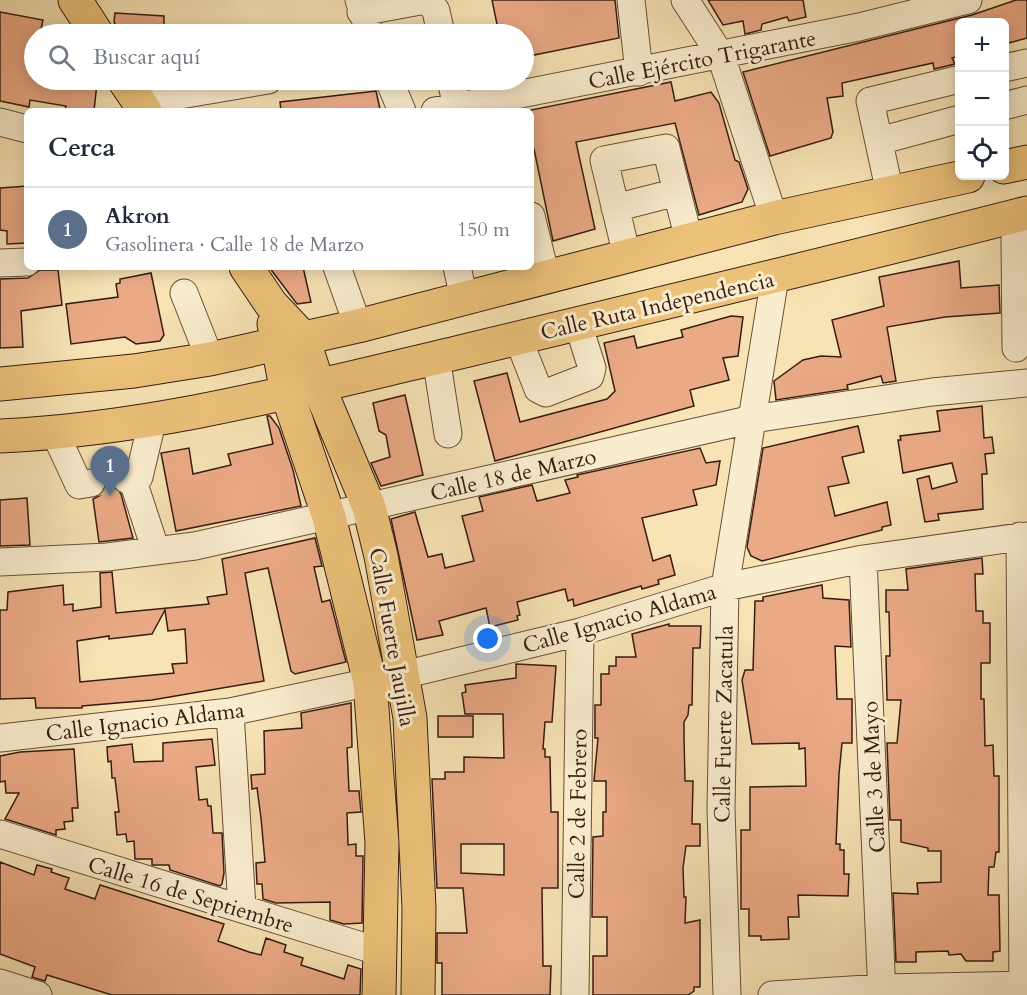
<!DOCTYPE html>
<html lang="es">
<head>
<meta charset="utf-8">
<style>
  :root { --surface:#fff; --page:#f6f6f7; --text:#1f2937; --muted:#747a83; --line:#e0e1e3; --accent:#8f2418 }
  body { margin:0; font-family:Cardo,serif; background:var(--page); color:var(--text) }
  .controls { position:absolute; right:18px; top:18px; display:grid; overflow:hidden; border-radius:9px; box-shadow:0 3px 15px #0003 }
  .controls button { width:54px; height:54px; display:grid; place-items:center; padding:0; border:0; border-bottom:2px solid var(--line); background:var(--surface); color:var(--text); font:30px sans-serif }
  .you { position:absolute; left:488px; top:639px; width:21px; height:21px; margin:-15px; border:4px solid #fff; border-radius:50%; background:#1a73e8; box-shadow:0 0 0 9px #1a73e833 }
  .badge { display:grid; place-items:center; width:39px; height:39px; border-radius:50%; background:var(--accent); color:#fff; font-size:20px; font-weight:700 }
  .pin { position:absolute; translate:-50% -50px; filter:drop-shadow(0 2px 3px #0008) }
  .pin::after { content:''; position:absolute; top:32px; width:21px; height:18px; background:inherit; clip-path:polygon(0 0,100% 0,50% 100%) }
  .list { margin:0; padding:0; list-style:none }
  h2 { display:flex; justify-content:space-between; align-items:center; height:78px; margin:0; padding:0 24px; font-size:26px }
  h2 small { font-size:20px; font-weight:400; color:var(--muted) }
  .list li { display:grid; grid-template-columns:39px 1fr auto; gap:18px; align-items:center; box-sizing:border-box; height:84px; padding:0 24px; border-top:2px solid var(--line) }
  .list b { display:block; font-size:22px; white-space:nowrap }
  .list p { margin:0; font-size:20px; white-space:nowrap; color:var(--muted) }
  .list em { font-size:20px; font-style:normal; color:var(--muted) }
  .icon { flex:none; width:33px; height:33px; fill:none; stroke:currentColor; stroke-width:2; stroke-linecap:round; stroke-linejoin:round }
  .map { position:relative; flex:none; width:1027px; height:995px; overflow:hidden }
  .search { position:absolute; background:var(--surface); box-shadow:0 3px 15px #0003; left:24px; top:24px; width:510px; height:66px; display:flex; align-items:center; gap:15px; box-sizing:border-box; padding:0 21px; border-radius:33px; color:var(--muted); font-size:22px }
  .panel { position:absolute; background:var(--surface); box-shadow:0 3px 15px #0003; left:24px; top:108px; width:510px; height:162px; border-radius:9px }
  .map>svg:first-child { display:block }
</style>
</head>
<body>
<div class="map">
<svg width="1027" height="995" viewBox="0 0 1027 995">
  <rect width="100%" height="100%" fill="#f7e3b4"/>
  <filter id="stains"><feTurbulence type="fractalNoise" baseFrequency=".00333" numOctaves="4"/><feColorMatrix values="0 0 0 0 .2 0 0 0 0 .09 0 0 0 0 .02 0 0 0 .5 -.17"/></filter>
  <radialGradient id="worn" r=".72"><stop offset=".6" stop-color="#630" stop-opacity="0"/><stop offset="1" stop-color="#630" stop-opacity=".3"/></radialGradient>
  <path fill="#ebaa86" stroke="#371c11" stroke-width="1.5" fill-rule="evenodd" d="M492,0H615L619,38L524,57V34H499Z
    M708,0H803L806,17L789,21L787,17L762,24L761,30L745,34L743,21L723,25Z
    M1016,0H1027V38L1005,44V22H960V56L952,58L955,64L934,69L933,63L842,83L843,96L827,98L833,132L831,138L770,156L743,72L972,15Z
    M0,12L43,20L40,34H34V80H94L97,83L94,111H65L66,106L30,100L29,107L0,101Z
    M115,13L164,16V34H121L114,22Z
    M671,82L675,101L711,92L719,103L735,160L739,162L748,189L742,202L699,215L675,123L576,142L595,229L553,241L534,149H531V110Z
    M376,91L380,109L281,111L280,102Z
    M27,186V243L7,244V231L0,230V188Z
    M959,261L961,288L999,285L1000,313L945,317L887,327L896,381L883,383L881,376L847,385L848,389L776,400L774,381L803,360L821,356L841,357L832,320L884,306L879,277Z
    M269,267H303L311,302L297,304Z
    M40,270H58L62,305L21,311L23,347L0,348V279L28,278Z
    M151,273L164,335L160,341L136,344L125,337L71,344L66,304L118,297L116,284L120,283V279Z
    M731,316L743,317L738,356L723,358L729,380L690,390L694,406L495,461L474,381L507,373L520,422L607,399L615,391L604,343L634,336L637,348L683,337L681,330Z
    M405,395L423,475L381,486L371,463L390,457L386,435L379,431L373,403Z
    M982,406L984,438L992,437L994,453L985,454L987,474H982L983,509L938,514L939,520L925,522L917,479L929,476L932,489L957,482L952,463L903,473L898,440H901L900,436L940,431L937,411Z
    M267,416H270L279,428L293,470L301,506L176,531L161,453L189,448L193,474L231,465L228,454L273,444Z
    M858,426L864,452L842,457L849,483L828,487L835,516L887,502L891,525L882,527V530L762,561L751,556L747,547L763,448Z
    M700,448L706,463L720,461L716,485L693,490L697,505L642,518L653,561L670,555L675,575L658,580L659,584L642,589L641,586L574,606L573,599L568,601L565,589L517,602L520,615L517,616L518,620L490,627L486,608L439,621L443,635L417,640L391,519L415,512L428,557L442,554L445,568L474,561L462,516L483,511L479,497L532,485L537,501L570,493L565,480L578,477L577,475Z
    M116,467L111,474V482L121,494L133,538L99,542L93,499L101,495L107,481L98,469Z
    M27,498L30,545L0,546V500Z
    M315,538L322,566L314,567L322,602L330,600L346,662L295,674L291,671L268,568L245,573L264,681L152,700L82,706V708H36L35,698L0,699V610H7L8,592L63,585L64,605L73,604V611L101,607L100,573L112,572L116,613L209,604L207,597L227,594L222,559ZM165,610L168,631L185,629L187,663L172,664L174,673L80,682L77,641L109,636V639L152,634Z
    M982,558L983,574H975L976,611H983V623H990V663H981V699H984L985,746L993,745L994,776H999V852H996L994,867H989L988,895H999L1000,951L993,952V961H966L961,954L949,955L948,951L916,952V962H896L893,893L918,894L917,883L941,882V851H928V848L901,842V820H890L887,743H897L901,700H887L886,656H890L889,612H886V590H908L906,569Z
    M822,585L823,598L849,600L851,647L835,646L837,699H852V743H842L839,774L836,844H840V850H844V874H849L848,896L798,895L799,917H788L789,939L761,940V936H749V909H741V830H750V787L806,786L805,748L799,749V743L752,744L742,680L745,670H753L755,601H763V597Z
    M669,624V626H701L700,648H693L692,705H689L688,715L684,722V738L685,781H693L692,824H700V846H686L683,868L684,897H686L685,923L700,920V987H694V991L688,995H593V956H607V917H592L593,837L603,836V812H606V781H594L598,738H595V705H601V674H609V666H616V657H636L632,634Z
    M516,664L556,666L552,722H545L543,749H545V757H550L551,812H558V888H542L543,966H551L550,995H442V963H437V933H467L463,888H437L432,779H445V772H464V757L504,758L503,714H465L462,693L466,692L465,685L516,678ZM461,844H504V875L461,873Z
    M351,703L352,747L347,748L349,791H359L361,812L347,813L348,845L356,844V856H363L362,923L344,924L330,920V902L276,903L263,899L262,884H257L256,863L265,862L261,818L257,788L252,789L251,775L265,774L264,731L302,728L301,713Z
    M438,716H473V737H438Z
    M212,739L215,765L196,767L199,800L207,799L208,806H211L213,833H222L224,873L222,884L220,886L170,870L169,865H152V859H135L134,841L127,842L126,834L117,835L115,812H119L115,778H112L111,761L108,762L107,747L132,744L134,762L163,761V743Z
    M74,749L78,808H72L73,821L64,822L65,829L56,830V835L5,819L19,793H6L5,781L0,782V756L20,752Z
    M0,862L34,875L37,865L52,869L51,872L69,878L65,889L95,899L100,885L224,924L218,941L249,952L261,955L266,938L286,945L284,952L303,958L301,965L344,979L348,965L361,969L360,995H112L47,975L45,981L32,977L35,967L0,954Z"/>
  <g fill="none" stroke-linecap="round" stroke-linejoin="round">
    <path stroke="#d1bb93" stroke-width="27" stroke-dasharray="27 14" stroke-linecap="butt" d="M91,483L126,479"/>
    <defs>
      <path id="minor" d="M359,0L370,34
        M631,0L639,72
        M685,0L721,56L774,218
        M361,12L420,1L430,2L436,11L441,34
        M1004,68L1027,63
        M389,80L402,111
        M451,80L457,107
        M139,102L268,80
        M1004,106L1027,100
        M435,111L859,27L968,0
        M0,122L27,129
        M879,141L960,119
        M890,193L870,101L960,79
        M615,208L677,192
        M531,216L546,277
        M627,256L604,160L666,148L689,240
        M0,263L27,262
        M337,267L358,326
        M457,267L464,298
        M184,293L210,359
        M518,338L538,389L546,393L590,376L592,368L578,324
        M1016,348L1015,239L1018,216
        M436,357L448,434
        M55,433L79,485L91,483
        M132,478L156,551
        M126,479L139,477L152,422
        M1020,536L1023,995
        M863,559L882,995
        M0,562L107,557L195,546L753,419L932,392L1027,383
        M230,712L242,908
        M0,738L230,712L403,675L580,632L725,587L863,559L1027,536
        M0,834L381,952
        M0,983L38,995
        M575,995L580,632
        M727,995L721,809L725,587L775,277
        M772,995L882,988L1027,985"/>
      <path id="major" d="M75,0L97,34
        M124,80L145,111
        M1004,167L1027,162
        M246,267L271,304L303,338L318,385L369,507L381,556L410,718L419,908L418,995
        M274,324L287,393L329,517L370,682L382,843L379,995
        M0,384L134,371L210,359L358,326L774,218L968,176
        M0,436C155,429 302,389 452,354C644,308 836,262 1027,213"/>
    </defs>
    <use href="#minor" stroke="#674e3a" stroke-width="29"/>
    <use href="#major" stroke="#371c11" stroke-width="35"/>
    <use href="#minor" stroke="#faedce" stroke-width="27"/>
    <use href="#major" stroke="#ecc27a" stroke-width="33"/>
  </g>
  <g text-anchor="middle" stroke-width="6" stroke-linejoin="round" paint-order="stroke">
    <g font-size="22" fill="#371c11" stroke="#faedce">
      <text transform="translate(702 59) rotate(-11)" y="8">Calle Ejército Trigarante</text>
      <text transform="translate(657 305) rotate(-13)" y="8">Calle Ruta Independencia</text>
      <text transform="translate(513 474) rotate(-13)" y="8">Calle 18 de Marzo</text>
      <text transform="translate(619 618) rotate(-16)" y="8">Calle Ignacio Aldama</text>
      <text transform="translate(393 637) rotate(80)" y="8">Calle Fuerte Jaujilla</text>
      <text transform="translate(145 721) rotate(-7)" y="8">Calle Ignacio Aldama</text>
      <text transform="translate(723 724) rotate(-89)" y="8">Calle Fuerte Zacatula</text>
      <text transform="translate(873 777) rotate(-93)" y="8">Calle 3 de Mayo</text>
      <text transform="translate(577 814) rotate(-89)" y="8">Calle 2 de Febrero</text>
      <text transform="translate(191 894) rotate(17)" y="8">Calle 16 de Septiembre</text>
    </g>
  </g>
  <rect width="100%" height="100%" filter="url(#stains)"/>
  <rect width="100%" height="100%" fill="url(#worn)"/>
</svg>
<div class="controls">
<button>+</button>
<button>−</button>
<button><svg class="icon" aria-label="locate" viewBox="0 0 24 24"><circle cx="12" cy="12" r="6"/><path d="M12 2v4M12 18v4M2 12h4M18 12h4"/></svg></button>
</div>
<div class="you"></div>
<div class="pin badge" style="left:110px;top:496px;background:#5c6f8a">1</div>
<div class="search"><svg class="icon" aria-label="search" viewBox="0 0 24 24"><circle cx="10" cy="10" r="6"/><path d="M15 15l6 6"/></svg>Buscar aquí</div>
<section class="panel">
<h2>Cerca<small></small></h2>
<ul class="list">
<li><span class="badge" style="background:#5c6f8a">1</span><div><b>Akron</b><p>Gasolinera · Calle 18 de Marzo</p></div><em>150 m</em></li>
</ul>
</section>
</div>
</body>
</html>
